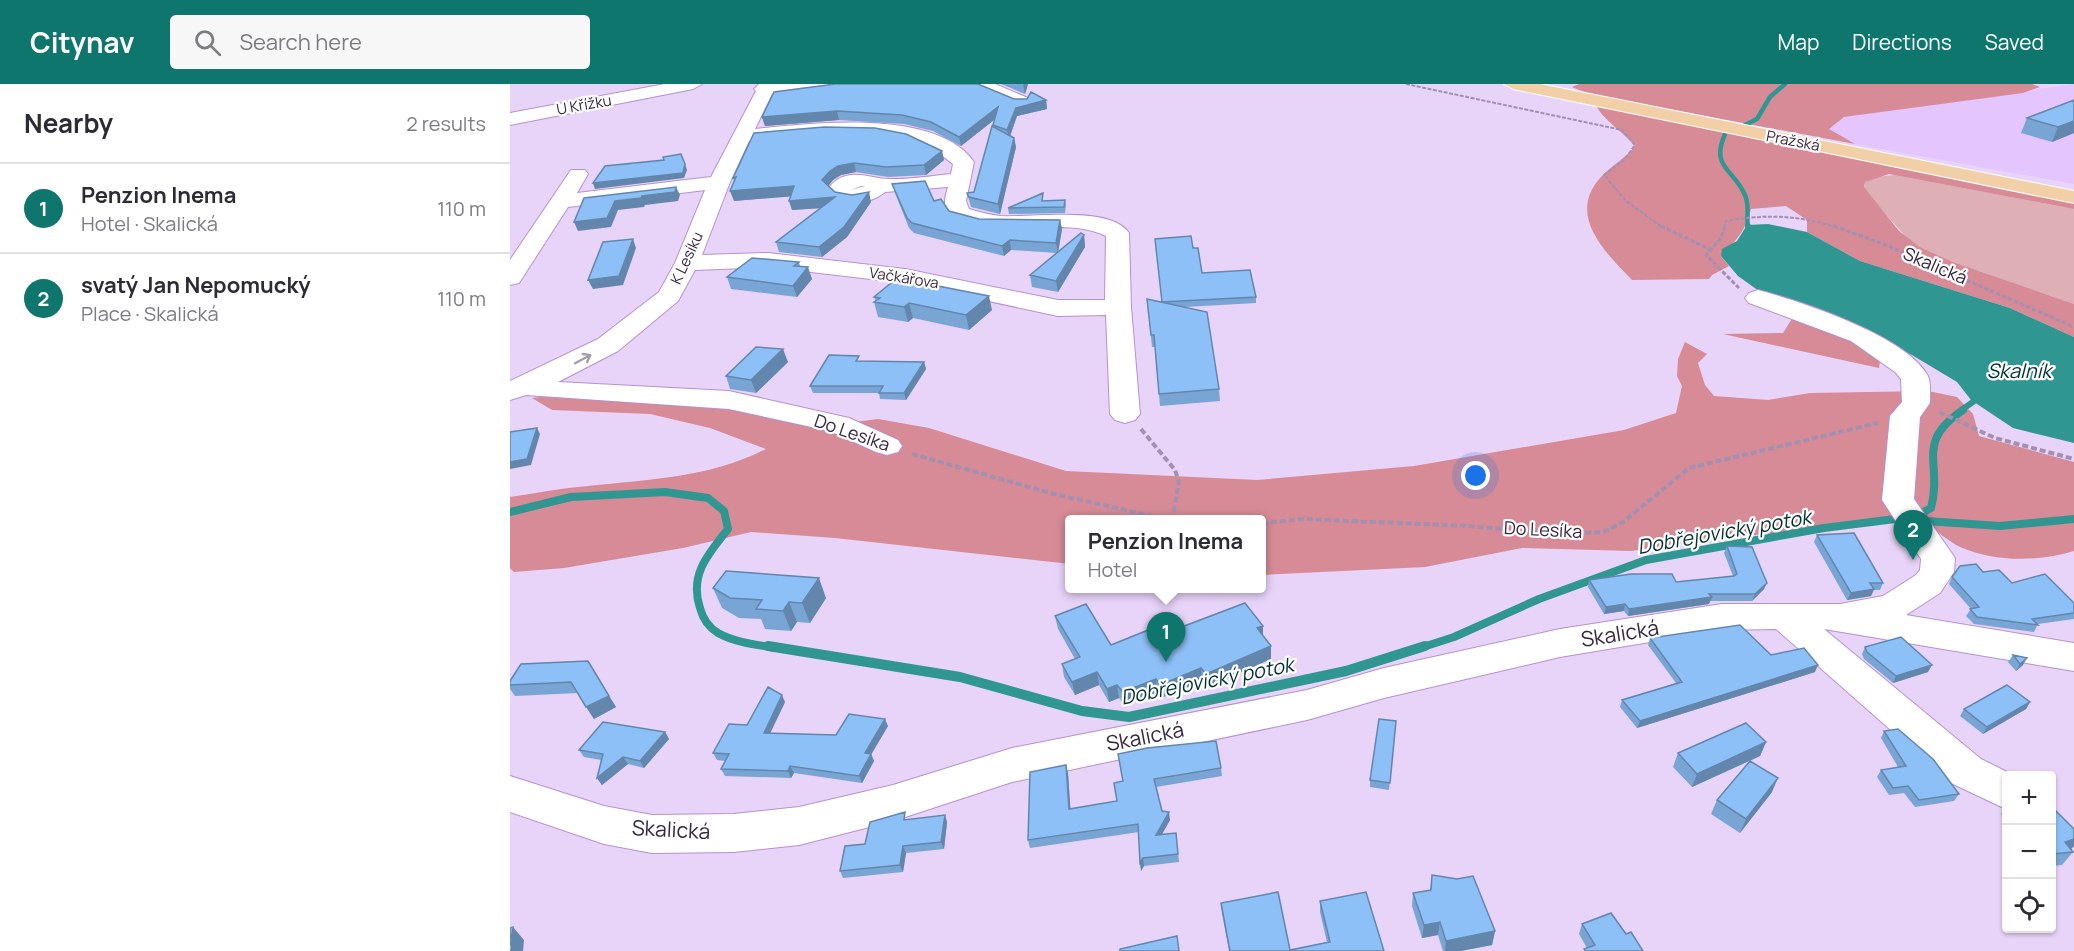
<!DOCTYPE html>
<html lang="en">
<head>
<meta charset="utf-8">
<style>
  :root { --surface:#fff; --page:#f7f7f7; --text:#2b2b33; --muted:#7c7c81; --line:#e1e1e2; --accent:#0f766e }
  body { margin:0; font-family:Manrope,sans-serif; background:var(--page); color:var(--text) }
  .controls { position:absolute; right:18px; bottom:18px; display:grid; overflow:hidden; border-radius:6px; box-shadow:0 2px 4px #0004 }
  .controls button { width:54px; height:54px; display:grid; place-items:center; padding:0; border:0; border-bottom:2px solid var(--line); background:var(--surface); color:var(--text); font:30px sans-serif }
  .you { position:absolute; left:966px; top:392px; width:21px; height:21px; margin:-15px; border:4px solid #fff; border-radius:50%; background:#1a73e8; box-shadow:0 0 0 9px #1a73e833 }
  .badge { display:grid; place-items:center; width:39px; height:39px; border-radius:50%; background:var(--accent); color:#fff; font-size:20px; font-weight:700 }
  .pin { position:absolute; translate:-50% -50px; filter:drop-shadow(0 2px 3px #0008) }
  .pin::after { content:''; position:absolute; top:32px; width:21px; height:18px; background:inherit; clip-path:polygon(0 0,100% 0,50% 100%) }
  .popup { position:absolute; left:555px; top:431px; width:201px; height:78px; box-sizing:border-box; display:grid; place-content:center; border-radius:6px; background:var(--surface); filter:drop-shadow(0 2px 4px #0005); font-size:20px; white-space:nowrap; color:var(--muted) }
  .popup b { font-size:22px; color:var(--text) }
  .popup::after { content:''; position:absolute; left:50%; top:100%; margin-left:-12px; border:12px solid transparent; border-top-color:var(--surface) }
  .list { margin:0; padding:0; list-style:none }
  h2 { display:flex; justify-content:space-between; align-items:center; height:78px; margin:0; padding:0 24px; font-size:26px }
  h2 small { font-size:20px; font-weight:400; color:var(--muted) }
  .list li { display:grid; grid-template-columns:39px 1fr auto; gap:18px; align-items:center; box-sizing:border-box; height:90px; padding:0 24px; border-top:2px solid var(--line) }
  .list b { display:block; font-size:22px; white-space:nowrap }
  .list p { margin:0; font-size:20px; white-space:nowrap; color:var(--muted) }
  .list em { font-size:20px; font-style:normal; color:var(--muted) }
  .icon { flex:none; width:33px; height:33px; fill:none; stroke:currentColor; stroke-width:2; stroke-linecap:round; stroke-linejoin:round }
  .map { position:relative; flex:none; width:1564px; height:867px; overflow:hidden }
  header { display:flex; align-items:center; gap:36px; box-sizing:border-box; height:84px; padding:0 30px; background:var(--accent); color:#fff }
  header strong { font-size:28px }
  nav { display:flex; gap:33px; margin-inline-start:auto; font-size:21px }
  .search { width:420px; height:54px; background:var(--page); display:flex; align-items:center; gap:15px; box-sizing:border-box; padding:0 21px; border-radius:6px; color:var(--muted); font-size:22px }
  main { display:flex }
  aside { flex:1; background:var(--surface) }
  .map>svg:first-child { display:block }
</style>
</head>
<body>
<header>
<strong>Citynav</strong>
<div class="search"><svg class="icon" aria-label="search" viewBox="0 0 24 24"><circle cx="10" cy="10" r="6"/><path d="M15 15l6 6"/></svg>Search here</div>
<nav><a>Map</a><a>Directions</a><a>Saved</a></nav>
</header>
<main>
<aside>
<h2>Nearby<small>2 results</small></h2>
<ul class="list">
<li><span class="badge">1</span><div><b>Penzion Inema</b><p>Hotel · Skalická</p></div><em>110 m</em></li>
<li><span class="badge">2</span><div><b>svatý Jan Nepomucký</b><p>Place · Skalická</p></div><em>110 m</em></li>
</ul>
</aside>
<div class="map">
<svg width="1564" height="867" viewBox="0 0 1564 867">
  <rect width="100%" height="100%" fill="#e8d3f9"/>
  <path fill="#e4c5fd" d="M1564,0V100L1345,60L1318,45L1334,33Z"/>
  <path fill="#deafb5" d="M1385,91L1564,125V220L1443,178L1410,163L1397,154L1354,106L1355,98L1366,93Z"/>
  <path fill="#d68b96" d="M1069,0H1522L1530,3L1513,9L1334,33L1319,45L1345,60L1079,10L1062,3Z
    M1089,21L1564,117V125L1379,90L1355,98L1354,103L1389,147L1410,163L1443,178L1564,220V253L1500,224L1350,177L1297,148V136L1276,122L1241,125C1236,146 1226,157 1211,172L1219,182L1202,191L1199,195L1122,196C1095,168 1056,131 1091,93C1102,81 1115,75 1125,62C1115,50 1092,34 1087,23Z
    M1283,233L1347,259L1370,276L1369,284L1213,250L1273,249Z
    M1175,258L1197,270L1188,279L1195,301L1204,312L1258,316L1300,309L1418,307L1447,313L1463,330L1469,352L1564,378V467C1528,478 1484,478 1450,463C1434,455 1419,440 1405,429L1345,442L1212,454L1121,467L1012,464L915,483L752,491V436H560V480L325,454L241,448L173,464L54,484L4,488L0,484V413C26,409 52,404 78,402C141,395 198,394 256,365L200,344L140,330L42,326L22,314L74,307L182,313L329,340L368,335L419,344L556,387L747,396L904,382L1114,346L1166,329L1172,302L1167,292L1168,275Z"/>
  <path fill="#309691" d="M1258,140L1297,148L1350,177L1500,224L1564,253V359L1503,344L1461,316L1447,298L1402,271L1362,251L1249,207L1228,192L1211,172L1212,165L1227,157L1237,141Z"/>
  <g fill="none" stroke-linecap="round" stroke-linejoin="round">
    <path stroke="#309691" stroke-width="4.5" d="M1235,41L1247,35L1260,13L1275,0
      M1215,50C1200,84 1224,85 1235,111C1240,122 1236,133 1238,144"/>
    <path stroke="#309691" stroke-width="6" d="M1238,142L1241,149
      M1450,327L1470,313"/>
    <path stroke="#309691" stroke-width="8" d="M0,428L61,413L155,408L198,414L214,427L218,445C198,470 179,491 190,524C193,535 198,543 208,549C226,559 248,561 267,564
      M1408,431L1421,424C1433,378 1404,359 1453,326
      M1416,437L1490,442L1564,435
      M910,564L944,553L1029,515L1136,476L1314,444L1393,434"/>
    <path stroke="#309691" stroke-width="10" d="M258,562L450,593L572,627L619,633L836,587L915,562"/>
    <defs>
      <path id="minor" d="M155,0H192L183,5L0,41V29Z
        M249,0H346L337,5L262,10L245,45C302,39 427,24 464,78L456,117L459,125C469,128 480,131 491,132C522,134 600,121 619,149L621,223L630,330L625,336L615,339L605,336L600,330L596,231L548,232L395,199L258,183L185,186L168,217L108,267L48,298L219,307L339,334L388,356L392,362L388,368L377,371L366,368L320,347L219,325L16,311L0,316V297L88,255L149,208L165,179L195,106L58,123L9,199L0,201V176L61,86H75L78,90L67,109L201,93L246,7L244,5ZM316,50C363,50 406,49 443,80L441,90C420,92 399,96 378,95C357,94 335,81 317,106C330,125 359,121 375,108L438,103C435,112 432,127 441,134C444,136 451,137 454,138C500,154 555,132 596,152L595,216H548L395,185L258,169L192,171L220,98L239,57ZM351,102H355L341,106Z
        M461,0H485L518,14L521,18L518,22H506L464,4Z
        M1248,206C1290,217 1397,252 1418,292C1421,299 1420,311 1420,319L1410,333L1404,415L1445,474L1444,488L1430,509L1396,531L1564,559V587L1314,545L1471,675L1505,692H1496V725L1441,699L1266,545L1212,546L1050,573L874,614L797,636L502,698L383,737L289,761L224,768L142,769L94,760L0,728V692L94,722L142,731L224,730L289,723L383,701L502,664L797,606L874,584L1050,545L1212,520H1330L1373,512L1406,491L1410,486L1411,475L1372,416L1380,332L1392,318L1391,295L1385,288L1341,257L1239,219L1235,214L1239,209Z"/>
      <path id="major" d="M994,0H1030L1564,107V119L1003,5Z"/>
    </defs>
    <use href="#minor" stroke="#b592cf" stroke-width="2"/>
    <use href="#major" stroke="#fff" stroke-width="2"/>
    <path stroke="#a390b1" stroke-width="2" stroke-dasharray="4 1.5" stroke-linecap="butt" d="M896,0L1112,46L1125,61L1115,75L1094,91L1116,117L1153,144
      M1214,144L1216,137C1254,130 1291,131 1328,144"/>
    <path stroke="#a390b1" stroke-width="3" stroke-dasharray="4.5 2" stroke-linecap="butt" d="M1151,142L1199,165
      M1215,142L1211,154L1196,171L1229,204
      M1324,142L1376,161L1564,243"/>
    <path stroke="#a390b1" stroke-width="4" stroke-dasharray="6 3" stroke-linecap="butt" d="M1429,328L1485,354L1564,375
      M631,345L665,386L669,398L662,436
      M402,370L544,410L660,436
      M752,439L794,435L960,442L1047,450L1094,448L1113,438L1179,384L1368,339"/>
    <use href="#minor" fill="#fff" fill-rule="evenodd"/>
    <use href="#major" fill="#f1d0a7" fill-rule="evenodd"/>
  </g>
  <path fill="#79a5d4" d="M491,0H518L515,10Z
    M504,15L536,16L537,25L507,32L500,52L504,54L506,63L490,130L461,123L457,109L464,108L484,36L451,62L423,47L394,40L329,36L255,42L252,33Z
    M1564,16V49L1542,58L1511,49L1517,34Z
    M432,67L434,76L416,91L378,93L346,88L331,91L323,96L318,102L325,108L361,118L337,153L312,173L269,168L266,158L310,124L282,126L280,112L224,117V97L223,94Z
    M382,100L424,117L439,127L469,135L550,136L552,145L548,168L574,151L575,163L548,208L522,203L520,191L547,169L501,166L494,172L404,149L399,144L385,109Z
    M533,109V117L555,116L556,121L555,129L499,130L498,124Z
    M683,164L692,189L746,213V219L675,223L709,305L710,317L650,322L645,263H642L637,215L652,218Z
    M289,178L290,182L302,195L287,213L221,205L217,193Z
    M364,213L482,226L459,246L403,234L398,238L368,233L364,218L366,217Z
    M350,277L414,278L416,285L396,316L370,315L369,309H303L300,302Z
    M278,278L246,309L220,305L216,292Z
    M1307,451L1373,499L1370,506H1364L1361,512L1337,516L1304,458Z
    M1217,462L1254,505L1242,517H1200L1199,520L1118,532L1114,527L1094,530L1078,503L1079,496L1166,498L1223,492L1214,469Z
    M1473,488L1502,499L1564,519V535L1528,540L1524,548L1464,540L1456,532L1461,525L1439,500L1442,493Z
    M203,504L316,514L300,539L287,538L281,547L255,545L251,535L229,534L212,524Z
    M545,532L601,561L669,544L753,542V552L761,562V575L697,603L692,597L651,614L647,608L615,622L609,614L599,618L589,601L565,611L554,593L552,580L565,575L548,545Z
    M1140,554L1261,571L1305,588L1127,644L1110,623L1112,616L1166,599L1138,561Z
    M1355,563L1418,588L1383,599L1354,575L1352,570Z
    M1503,571L1513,581L1506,587L1498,578Z
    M78,577L106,623L84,635L68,609L5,612L0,605V597Z
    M275,618L260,649L326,651L378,642L361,670L364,677L352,699L284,689L281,694L215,692L211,685L216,677L207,676L203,669L237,641Z
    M1520,618L1516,625L1473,650L1450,632L1454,625Z
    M886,637L879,706L860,703V696Z
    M1374,647L1449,710L1444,717L1405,723L1394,709L1379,711L1367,693L1371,686L1388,683L1371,654Z
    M155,648L159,655L134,684L118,680L92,701L87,694L91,676L74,673L69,666Z
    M1256,658L1250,672L1182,703L1163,683L1168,669Z
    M711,684L712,692L646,703L652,727L660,736L652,750L666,749L669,778L634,782L631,787L629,748L520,764L518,756L558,689L560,725L607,717L604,699Z
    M1262,708L1230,749L1201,730L1207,716Z
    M1497,723V738L1491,730Z
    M1542,723L1564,745V762L1561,765L1563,768L1552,781L1542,782Z
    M397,735L437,738L434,765L396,769L393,788L333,794L330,787L355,760Z
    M922,791L985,847L982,861L950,867H933L928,851L912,854L902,822L903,809L920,806Z
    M810,817L874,867H719L712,829L711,819L780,866L817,858L810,828Z
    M1072,840L1116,850L1133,867H1074V865L1077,864L1069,850Z"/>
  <path fill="#6386ac" d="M514,0H518L515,10L513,1Z
    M536,16L537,25L507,32L499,55L497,46L506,24Z
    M488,23L489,32L451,62L449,53Z
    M327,27L329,36L255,42L252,33Z
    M1564,37V49L1542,58L1548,43Z
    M504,54L506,63L490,130L488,120Z
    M432,67L434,76L416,91L414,81Z
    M344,79L346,88L331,91L323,96L315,106L312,96L320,87L328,82Z
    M175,80L177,86L174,94L85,105L83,99Z
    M284,102L287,112L224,117L220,107Z
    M166,103L170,111L168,117L135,121L134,123L108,126L101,143L68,147L64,138L105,117L132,112Z
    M359,108L361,118L337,153L312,173L309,163Z
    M325,113L328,123L282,126L279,117Z
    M550,136L552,145L548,169L546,159Z
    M574,151L575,163L548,208L546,197Z
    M123,155L126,164L113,201L83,205L78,196Z
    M500,156L501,166L494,172L492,162Z
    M298,183L302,195L287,213L283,202Z
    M479,212L482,226L459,246L456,231Z
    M399,219L403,234L398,238L394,223Z
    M273,265L278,278L246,309L241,296Z
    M414,278L416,285L396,316L394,309Z
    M27,344L30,350L21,381L0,385V378Z
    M309,494L316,514L300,539L292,519Z
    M1257,499L1254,505L1242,517L1245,510Z
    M1364,505L1361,512L1337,516L1341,509Z
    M1202,513L1199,520L1118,532L1119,525Z
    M279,518L287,538L281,547L273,527Z
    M1115,520L1114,527L1094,530L1096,523Z
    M753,542V555L747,544Z
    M761,562V575L697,603L696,590Z
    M1517,574L1513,581L1506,587L1510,580Z
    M1308,581L1305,588L1127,644L1130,637Z
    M1422,581L1418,588L1383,599L1386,592Z
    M691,584L692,597L651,614L650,601Z
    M587,588L589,601L565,611L562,598Z
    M646,595L647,608L615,622L613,608Z
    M607,601L609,614L599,618L597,605Z
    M272,611L275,618L257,656L254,649Z
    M99,612L106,623L84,635L76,623Z
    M1520,618L1516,625L1473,650L1477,643Z
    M375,635L378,642L358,676L355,669Z
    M155,648L159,655L134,684L130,677Z
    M1256,658L1250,672L1182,703L1187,690Z
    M361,670L364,677L352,699L349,692Z
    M113,673L118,680L92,701L87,694Z
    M556,681L558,689L561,733L559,725Z
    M280,682L284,689L281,694L278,687Z
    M1268,694L1262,708L1230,749L1236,735Z
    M659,728L660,736L647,759L646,751Z
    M435,731L437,738L434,765L431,758Z
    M1564,755V762L1561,765L1555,758Z
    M393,762L396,769L393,788L390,781Z
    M633,774L634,782L631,787L630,779Z
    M930,838L928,851L912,854L914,841Z
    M3,843L14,856L13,867H0Z
    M985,847L982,861L950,867H935L936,857Z"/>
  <path fill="#8dc0f6" stroke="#6386ac" stroke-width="1.5" d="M325,0H468L504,15H517L521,8L536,16L506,24L497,46L483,41L488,23L449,53L421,38L392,31L327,27L252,33L264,8Z
    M1564,16V37L1548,43L1517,34Z
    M482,42L504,54L488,120L459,113L457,109L464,108Z
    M314,43L365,44L396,50L432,67L414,81L376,83L344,79L328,82L320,87L312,96L325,108L342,111L359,108L334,143L309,163L266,158L325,113L279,117L284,102L220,107L226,93L223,94L244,49Z
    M171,70L175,80L173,89L83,99L95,82L154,76L153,73Z
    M415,97L424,117L431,115L439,127L469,135L550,136L546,159L500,156L492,162L402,139L397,134L382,100Z
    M166,103L165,108L132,112L131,114L105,117L97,134L64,138L74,114Z
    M533,109L532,117L555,116L554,123L498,124Z
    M571,149L574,151L546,197L520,191Z
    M681,152L683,164H688L692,189L740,186L746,213L652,218L645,155Z
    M123,155L109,192L78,196L93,158Z
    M242,174L289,178L284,182L298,183L283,202L217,193Z
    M387,194L479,212L456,231L399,219L394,223L364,218L370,214L364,213Z
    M637,215L697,228L709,305L649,310L644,251H641Z
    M246,263L273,265L241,296L216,292Z
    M319,271L349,272L346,277L414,278L394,309H369L373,302H300Z
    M27,344L17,375L0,378V348Z
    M1344,449L1373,499H1360L1364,505L1341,509L1307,451Z
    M1217,462L1242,463L1257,499L1245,510H1199L1202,513L1119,525L1115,520L1096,523L1079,496L1121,490H1162L1166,498L1224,492L1227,490Z
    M1466,480L1473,488L1489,486L1502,499L1535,490L1564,519V529L1522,535L1528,541L1467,533L1460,525L1469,523L1442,493L1450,482Z
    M216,487L309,494L292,519L279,518L273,527L246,525L252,516L220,514L203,504Z
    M735,519L753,542L747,544L761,562L696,590L691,584L650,601L646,595L613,608L607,601L597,605L587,588L562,598L552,580L570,573L545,532L576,520L601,561L663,536L669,544Z
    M1230,541L1261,571L1294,564L1308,581L1130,637L1112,616L1172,598L1140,554Z
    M1391,553L1422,581L1386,592L1357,568L1355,563Z
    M1503,571L1517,574L1510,580Z
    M78,577L99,612L76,623L61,598L0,601V597L11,580Z
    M1497,601L1520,618L1477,643L1454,625Z
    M258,603L272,611L254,649L326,651L339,630L375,635L355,669L361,670L349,692L280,682L278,687L211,685L219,670L203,669L219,640L237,641Z
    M869,635L886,637L880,699L860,696Z
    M93,638L155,648L130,677L113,673L87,694L93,670L69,666Z
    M1236,639L1256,658L1187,690L1168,669Z
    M1388,645L1423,675L1449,710L1409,716L1398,702L1383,704L1371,686L1396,682L1374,647Z
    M706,657L711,684L644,695L652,727L659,728L646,751L666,749L668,770L633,774L630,779L628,740L518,756L520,688L556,681L559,725L607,717L604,699L613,697L608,670L637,664Z
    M1240,677L1268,694L1236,735L1207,716Z
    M1542,723L1564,745V755L1555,758L1563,768L1542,770Z
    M395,728L394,736L435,731L431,758L393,762L390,781L330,787L335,762L355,760L360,738Z
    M922,791L947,795L963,792L985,847L936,857L930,838L914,841L903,809L921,806Z
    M768,808L780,866L820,858L810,817L856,808L874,867H720L711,819Z
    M1101,829L1116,850L1121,848L1133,867H1076L1074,865L1085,861L1072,840Z
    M3,843L0,862V844Z
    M667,852L669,867H610V865Z"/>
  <defs><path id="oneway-shaft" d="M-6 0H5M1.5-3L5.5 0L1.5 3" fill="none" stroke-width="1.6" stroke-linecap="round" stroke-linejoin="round" transform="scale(1.5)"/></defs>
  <use stroke="#a59eaa" href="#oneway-shaft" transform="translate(73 275) rotate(-28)"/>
  <g text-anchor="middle" stroke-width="4.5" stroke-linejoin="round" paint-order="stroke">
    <g font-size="15" fill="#372841" stroke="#fefefe">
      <text transform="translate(74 21) rotate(-10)" y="5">U Křížku</text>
      <text transform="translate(1283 57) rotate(11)" y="5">Pražská</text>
      <text transform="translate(177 174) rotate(-65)" y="5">K Lesíku</text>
      <text transform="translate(394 194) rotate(9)" y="5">Vačkářova</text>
    </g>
    <g font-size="18" fill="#372841" stroke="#fefefe">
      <text transform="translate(1425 182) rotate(23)" y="6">Skalická</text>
      <text transform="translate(342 349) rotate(19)" y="6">Do Lesíka</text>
      <text transform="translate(1033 446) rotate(3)" y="6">Do Lesíka</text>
    </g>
    <g font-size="20" font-style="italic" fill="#013330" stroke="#fefefe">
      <text x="1509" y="294">Skalník</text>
      <text transform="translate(1214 448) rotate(-10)" y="7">Dobřejovický potok</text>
      <text transform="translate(697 597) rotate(-11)" y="7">Dobřejovický potok</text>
    </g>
    <g font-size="21" fill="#372841" stroke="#fefefe">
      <text transform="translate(1110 550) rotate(-9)" y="7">Skalická</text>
      <text transform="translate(635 653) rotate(-11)" y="7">Skalická</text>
      <text transform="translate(161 746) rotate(3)" y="7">Skalická</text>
    </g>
  </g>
</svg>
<div class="controls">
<button>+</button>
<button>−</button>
<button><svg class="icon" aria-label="locate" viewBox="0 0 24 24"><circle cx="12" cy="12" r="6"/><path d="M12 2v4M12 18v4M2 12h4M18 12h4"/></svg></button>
</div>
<div class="you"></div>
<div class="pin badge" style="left:656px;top:578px">1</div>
<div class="popup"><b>Penzion Inema</b>Hotel</div>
<div class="pin badge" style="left:1403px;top:476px">2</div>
</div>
</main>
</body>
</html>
